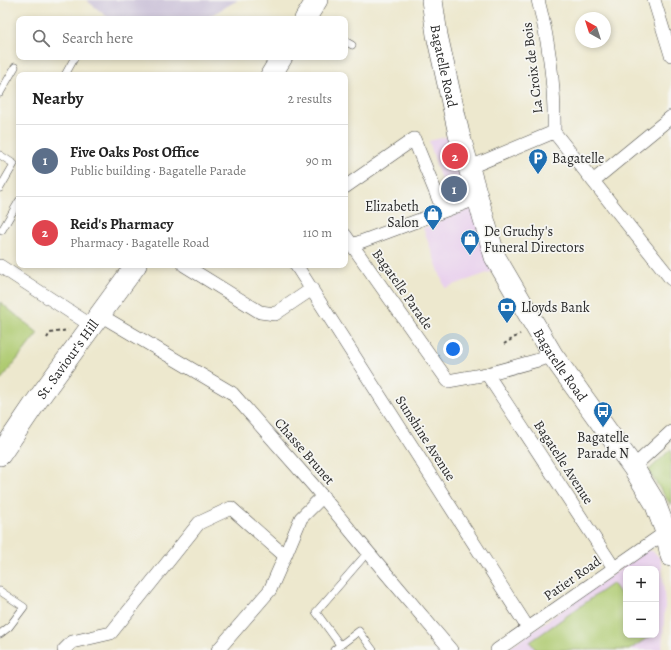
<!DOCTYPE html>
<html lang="en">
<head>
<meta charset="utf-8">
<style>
  :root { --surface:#fff; --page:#f2f2f2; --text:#222; --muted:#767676; --line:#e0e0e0; --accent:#7c3aed }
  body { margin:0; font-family:Alegreya,serif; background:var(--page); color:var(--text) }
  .controls { position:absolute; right:12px; bottom:12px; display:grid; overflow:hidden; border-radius:8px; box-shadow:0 2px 6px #0003 }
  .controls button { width:36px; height:36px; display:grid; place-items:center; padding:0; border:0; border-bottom:1px solid var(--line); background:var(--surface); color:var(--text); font:20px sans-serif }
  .compass { position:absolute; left:575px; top:12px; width:36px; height:36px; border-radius:50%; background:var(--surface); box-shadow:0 2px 6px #0003; rotate:321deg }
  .you { position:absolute; left:453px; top:349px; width:14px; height:14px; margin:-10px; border:3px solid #fff; border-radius:50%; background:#1a73e8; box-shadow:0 0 0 6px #1a73e833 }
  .badge { display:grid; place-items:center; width:26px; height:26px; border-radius:50%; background:var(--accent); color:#fff; font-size:13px; font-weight:700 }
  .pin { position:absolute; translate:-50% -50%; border:2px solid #fff; box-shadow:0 1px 4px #0006 }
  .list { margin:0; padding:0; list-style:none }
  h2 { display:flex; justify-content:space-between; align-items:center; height:52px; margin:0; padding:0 16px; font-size:17px }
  h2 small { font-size:13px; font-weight:400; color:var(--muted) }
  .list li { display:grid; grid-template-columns:26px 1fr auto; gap:12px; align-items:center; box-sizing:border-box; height:72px; padding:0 16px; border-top:1px solid var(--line) }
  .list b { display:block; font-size:15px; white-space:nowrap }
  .list p { margin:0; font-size:13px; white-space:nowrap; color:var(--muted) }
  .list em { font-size:13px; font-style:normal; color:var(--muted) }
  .icon { flex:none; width:22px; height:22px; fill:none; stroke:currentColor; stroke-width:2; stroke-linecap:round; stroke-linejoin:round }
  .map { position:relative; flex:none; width:671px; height:650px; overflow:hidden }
  .search { position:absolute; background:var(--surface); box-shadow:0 2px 6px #0003; left:16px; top:16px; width:332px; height:44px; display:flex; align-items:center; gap:10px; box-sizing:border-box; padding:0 14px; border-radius:8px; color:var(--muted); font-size:15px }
  .panel { position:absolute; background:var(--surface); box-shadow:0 2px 6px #0003; left:16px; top:72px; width:332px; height:196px; border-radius:8px }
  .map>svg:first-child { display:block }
</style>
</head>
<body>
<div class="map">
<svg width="671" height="650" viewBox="0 0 671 650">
  <rect width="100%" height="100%" fill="#f6f6f2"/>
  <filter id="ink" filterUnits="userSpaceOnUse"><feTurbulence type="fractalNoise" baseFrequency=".025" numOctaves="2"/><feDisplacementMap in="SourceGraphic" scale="8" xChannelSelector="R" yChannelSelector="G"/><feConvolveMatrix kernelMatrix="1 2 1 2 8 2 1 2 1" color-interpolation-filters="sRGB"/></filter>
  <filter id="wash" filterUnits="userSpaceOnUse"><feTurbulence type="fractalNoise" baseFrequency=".012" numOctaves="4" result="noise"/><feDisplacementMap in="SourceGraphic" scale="16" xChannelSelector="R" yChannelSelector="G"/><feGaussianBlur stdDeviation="0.9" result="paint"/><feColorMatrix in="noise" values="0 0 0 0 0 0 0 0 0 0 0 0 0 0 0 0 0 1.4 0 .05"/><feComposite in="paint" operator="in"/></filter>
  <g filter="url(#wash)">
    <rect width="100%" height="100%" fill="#ede8ce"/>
    <path fill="#e9d1ed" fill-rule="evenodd" d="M454,135L469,191L446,197L429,141Z
      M474,207L493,271L445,288L423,228Z
      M647,550L654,552L660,558L662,565L665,606L662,650H506ZM626,569H656V635H626Z"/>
    <path fill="#c9bfd7" d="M86,0H238L204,19H110Z"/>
    <path fill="#afcb71" stroke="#6d7b4e" d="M0,302L38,333L0,381Z
      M671,449V505L648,471Z
      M613,583L626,602V635L650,636L629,650H536L530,642Z"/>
  </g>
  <g filter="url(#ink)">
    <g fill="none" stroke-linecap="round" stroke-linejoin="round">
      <defs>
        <path id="service" d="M345,41L352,45
          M65,75L75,57
          M0,93L15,67
          M0,155L14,164L0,188
          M2,230L19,201
          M0,591L24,607L9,627L0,634
          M340,645L316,612L368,552
          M334,650L359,631L373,650"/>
        <path id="minor" d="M538,0C549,42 555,88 554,132
          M654,0L671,55
          M468,168L554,132L671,279
          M593,181L671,117
          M345,187L414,139L443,210
          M345,235L352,245L476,199
          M352,245L448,381L487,374L553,356
          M184,265L260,312L275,314L312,289
          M296,265L528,628
          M0,266L92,326
          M100,315L232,393L313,485L368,552L451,650
          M487,374L614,568
          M633,467L671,432
          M64,650L72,642L111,633L199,523L231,508L285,556L301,518L323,496
          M218,650L270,590L285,556
          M497,650L666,532"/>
        <g id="primary">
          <path id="s1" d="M432,0L437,35L459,134L495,257L553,356L633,467L655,503L666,532L671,556"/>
          <path d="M305,19L317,0"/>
          <path d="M271,75L282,57"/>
          <path id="s2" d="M0,455L36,402L136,265"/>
        </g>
      </defs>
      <use href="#service" stroke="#484743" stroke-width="8"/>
      <use href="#minor" stroke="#484743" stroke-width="14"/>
      <use href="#primary" stroke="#484743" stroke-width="22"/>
      <path stroke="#484743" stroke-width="2" stroke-dasharray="3 3" stroke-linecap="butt" d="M47,338L50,333L68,330
        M504,344L520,334"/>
      <use href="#service" stroke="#fff" stroke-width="7"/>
      <use href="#minor" stroke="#fff" stroke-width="13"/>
      <use href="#primary" stroke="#fff" stroke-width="21"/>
    </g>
  </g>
  <defs>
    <symbol id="parking-pin" viewBox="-11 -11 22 30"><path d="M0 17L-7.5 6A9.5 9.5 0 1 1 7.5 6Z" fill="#1f6fb2" stroke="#f6f6f2"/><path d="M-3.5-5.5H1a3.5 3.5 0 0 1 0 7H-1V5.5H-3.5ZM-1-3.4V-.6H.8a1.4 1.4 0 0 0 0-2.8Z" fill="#fff"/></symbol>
    <symbol id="shop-pin" viewBox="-11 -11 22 30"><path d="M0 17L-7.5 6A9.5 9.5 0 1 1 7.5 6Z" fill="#1f6fb2" stroke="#f6f6f2"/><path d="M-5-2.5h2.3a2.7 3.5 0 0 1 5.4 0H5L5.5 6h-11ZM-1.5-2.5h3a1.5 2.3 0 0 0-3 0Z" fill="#fff"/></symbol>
    <symbol id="bank-pin" viewBox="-11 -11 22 30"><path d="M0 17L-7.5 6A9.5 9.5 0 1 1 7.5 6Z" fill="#1f6fb2" stroke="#f6f6f2"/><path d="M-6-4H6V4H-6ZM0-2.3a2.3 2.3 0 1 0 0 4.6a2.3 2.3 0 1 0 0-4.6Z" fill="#fff"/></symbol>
    <symbol id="bus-pin" viewBox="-11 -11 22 30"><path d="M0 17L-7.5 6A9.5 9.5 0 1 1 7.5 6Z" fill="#1f6fb2" stroke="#f6f6f2"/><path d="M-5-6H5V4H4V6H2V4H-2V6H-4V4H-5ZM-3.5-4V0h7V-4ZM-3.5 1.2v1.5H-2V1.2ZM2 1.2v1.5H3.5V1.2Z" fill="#fff"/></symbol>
  </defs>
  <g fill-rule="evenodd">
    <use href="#parking-pin" x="527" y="147" width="22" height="30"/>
    <use href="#shop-pin" x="422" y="203" width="22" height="30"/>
    <use href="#shop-pin" x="459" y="228" width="22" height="30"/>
    <use href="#bank-pin" x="496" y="296" width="22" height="30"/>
    <use href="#bus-pin" x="592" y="400" width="22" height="30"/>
  </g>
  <g text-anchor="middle" stroke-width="3.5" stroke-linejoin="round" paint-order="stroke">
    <g font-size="14" fill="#2b2b2b" stroke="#f6f6f2">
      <text dy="5" stroke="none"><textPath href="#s1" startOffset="67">Bagatelle Road</textPath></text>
      <text transform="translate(532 68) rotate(-97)" y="5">La Croix de Bois</text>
      <text transform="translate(403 289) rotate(55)" y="5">Bagatelle Parade</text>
      <text dy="5" stroke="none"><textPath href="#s2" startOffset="117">St. Saviour's Hill</textPath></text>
      <text dy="5" stroke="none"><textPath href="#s1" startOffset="391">Bagatelle Road</textPath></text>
      <text transform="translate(426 438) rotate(57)" y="5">Sunshine Avenue</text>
      <text transform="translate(305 451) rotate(49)" y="5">Chasse Brunet</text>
      <text transform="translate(564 462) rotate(57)" y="5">Bagatelle Avenue</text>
      <text transform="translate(572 578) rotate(-35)" y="5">Patier Road</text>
    </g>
    <g font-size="14" fill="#2b2b2b" stroke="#f6f6f2" text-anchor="start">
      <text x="552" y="163">Bagatelle</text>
      <text x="419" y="211" text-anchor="end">Elizabeth<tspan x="419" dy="16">Salon</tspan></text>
      <text x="484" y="236">De Gruchy's<tspan x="484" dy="16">Funeral Directors</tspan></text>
      <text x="521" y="312">Lloyds Bank</text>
      <text x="603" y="442" text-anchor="middle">Bagatelle<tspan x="603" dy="16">Parade N</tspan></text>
    </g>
  </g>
</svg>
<div class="controls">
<button>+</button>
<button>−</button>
</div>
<svg class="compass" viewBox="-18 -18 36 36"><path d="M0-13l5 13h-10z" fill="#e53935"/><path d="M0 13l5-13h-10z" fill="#767676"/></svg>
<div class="you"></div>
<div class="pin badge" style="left:454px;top:189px;background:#5c6f8a">1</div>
<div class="pin badge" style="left:455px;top:156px;background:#e0444e">2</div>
<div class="search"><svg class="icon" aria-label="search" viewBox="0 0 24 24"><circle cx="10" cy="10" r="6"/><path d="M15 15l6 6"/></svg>Search here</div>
<section class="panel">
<h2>Nearby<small>2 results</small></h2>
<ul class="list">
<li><span class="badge" style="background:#5c6f8a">1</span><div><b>Five Oaks Post Office</b><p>Public building · Bagatelle Parade</p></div><em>90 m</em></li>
<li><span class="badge" style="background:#e0444e">2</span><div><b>Reid's Pharmacy</b><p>Pharmacy · Bagatelle Road</p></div><em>110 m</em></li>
</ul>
</section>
</div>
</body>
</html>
